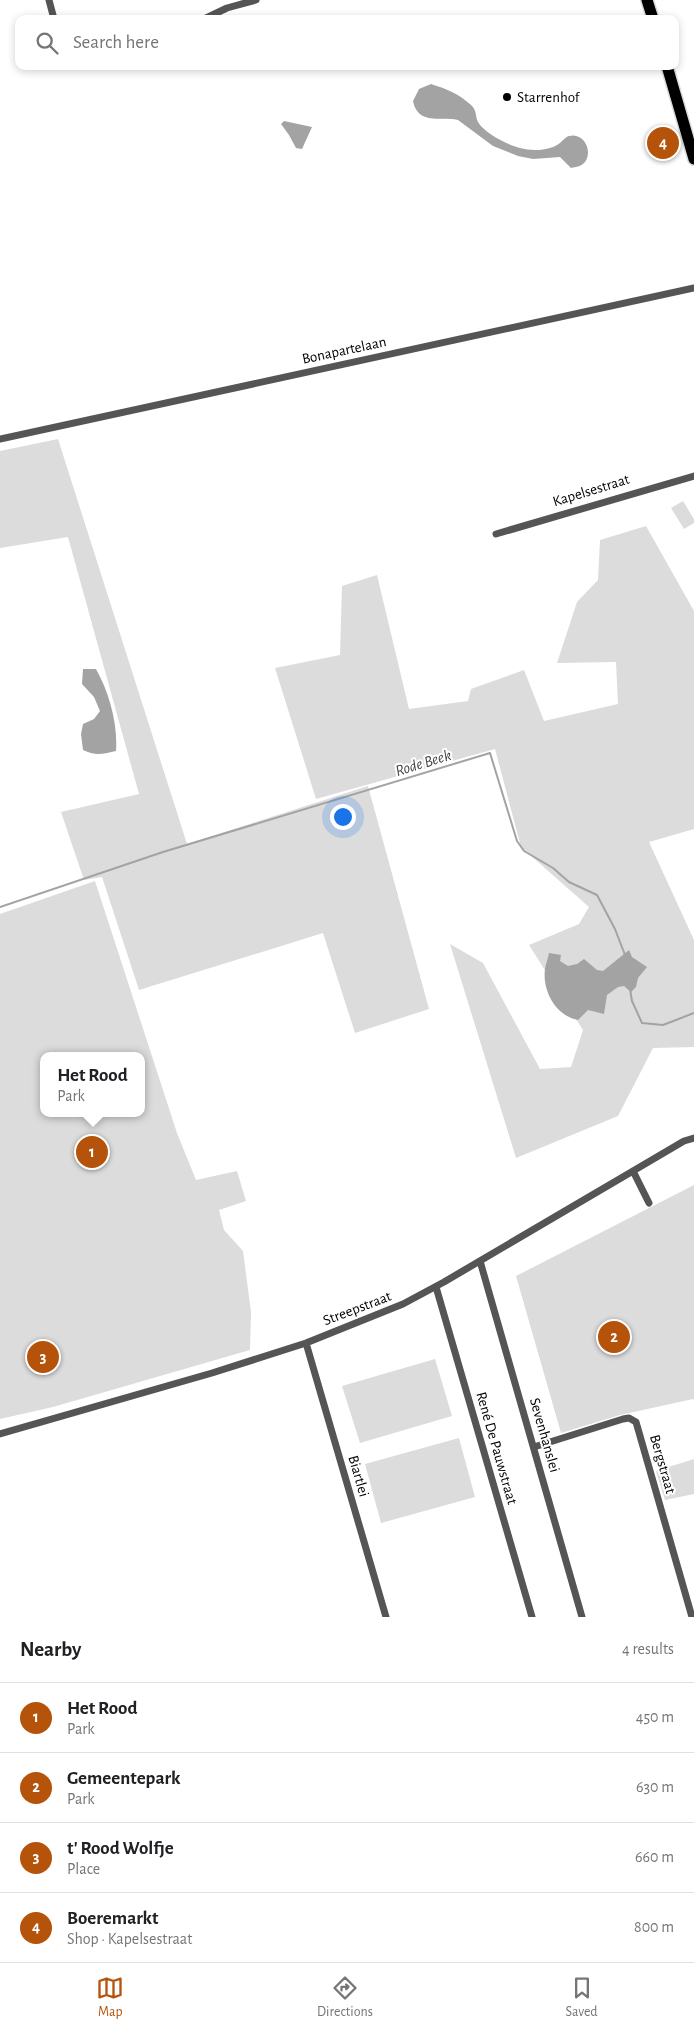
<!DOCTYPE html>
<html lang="en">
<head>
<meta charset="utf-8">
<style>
  :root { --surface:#fff; --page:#f2f2f2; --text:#202124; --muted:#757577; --line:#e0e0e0; --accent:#b45309 }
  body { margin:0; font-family:"Alegreya Sans",sans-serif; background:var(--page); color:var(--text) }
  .you { position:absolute; left:342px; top:816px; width:18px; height:18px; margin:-12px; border:4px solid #fff; border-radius:50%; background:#1a73e8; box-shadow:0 0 0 8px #1a73e833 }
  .badge { display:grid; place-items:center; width:32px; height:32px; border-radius:50%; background:var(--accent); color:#fff; font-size:16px; font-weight:700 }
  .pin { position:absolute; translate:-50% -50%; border:2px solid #fff; box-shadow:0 1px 5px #0006 }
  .popup { position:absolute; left:40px; top:1052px; width:105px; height:65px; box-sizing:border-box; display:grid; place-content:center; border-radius:10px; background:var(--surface); filter:drop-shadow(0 1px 4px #0005); font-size:16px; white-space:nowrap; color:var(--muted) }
  .popup b { font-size:19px; color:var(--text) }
  .popup::after { content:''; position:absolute; left:50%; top:100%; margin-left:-10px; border:10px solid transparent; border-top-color:var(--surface) }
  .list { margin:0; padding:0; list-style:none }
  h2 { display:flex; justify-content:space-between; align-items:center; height:65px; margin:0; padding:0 20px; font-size:21px }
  h2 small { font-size:16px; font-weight:400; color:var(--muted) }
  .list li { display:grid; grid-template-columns:32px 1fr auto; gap:15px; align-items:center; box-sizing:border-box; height:70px; padding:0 20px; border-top:1px solid var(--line) }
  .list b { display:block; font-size:19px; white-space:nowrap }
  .list p { margin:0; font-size:16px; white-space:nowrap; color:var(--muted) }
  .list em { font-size:16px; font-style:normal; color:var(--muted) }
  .icon { flex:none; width:28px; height:28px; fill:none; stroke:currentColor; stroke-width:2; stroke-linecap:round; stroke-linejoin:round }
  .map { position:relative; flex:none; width:694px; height:1617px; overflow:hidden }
  .search { position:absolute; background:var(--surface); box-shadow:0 2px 8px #0003; left:15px; right:15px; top:15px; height:55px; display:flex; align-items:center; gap:12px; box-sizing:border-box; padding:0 18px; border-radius:10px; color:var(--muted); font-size:19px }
  .sheet { height:345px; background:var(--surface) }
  nav { display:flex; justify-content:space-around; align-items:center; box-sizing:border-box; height:70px; border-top:1px solid var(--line); background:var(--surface); font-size:14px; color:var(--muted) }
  nav a { display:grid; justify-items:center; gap:2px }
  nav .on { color:var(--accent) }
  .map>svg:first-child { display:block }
</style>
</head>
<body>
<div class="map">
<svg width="694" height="1617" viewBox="0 0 694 1617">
  <rect width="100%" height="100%" fill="#fff"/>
  <path fill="#dcdcdc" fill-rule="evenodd" d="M58,439L187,844L368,786L429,1009L355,1033L323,933L139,990L102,877L84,880L61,812L139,794L68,537L0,548V451Z
    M683,501L694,519V523L684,529L671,508Z
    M646,526L694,611V829L649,842L694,940V1047L653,1048L618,1116L516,1158L450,944L483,963L540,1069L571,1067L583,1030L529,945L579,924L589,907L521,847L495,749L316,799L275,668L340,655L342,586L377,575L409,709L468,701L471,689L524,670L544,721L618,704L616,662L557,663L577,602L598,580L600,540Z
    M95,881L177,1133L196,1180L237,1171L246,1201L219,1210L224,1230L243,1251L251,1312L250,1350L53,1407L0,1419V914ZM43,1056H141V1113H43Z
    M694,1185V1401L693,1399L620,1415L561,1433L516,1276Z
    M435,1359L452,1416L360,1443L342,1386Z
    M459,1438L475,1497L381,1523L365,1464Z
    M694,1459V1494L665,1500L656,1471Z"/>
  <path fill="#a3a3a3" d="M431,84C447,89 459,94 471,105C477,110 475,116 478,122C484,133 508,145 520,148C531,151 547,151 557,145C561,143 565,137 569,136C584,132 593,151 585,162C582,166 576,167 571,168L560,157L533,159L518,156L493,146L458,120C442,116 418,126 413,101L419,89Z
    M284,121L312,127L302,149L296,148L289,135L281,124Z
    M83,669H96C109,692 118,724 116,751C104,754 95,756 83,750L81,734L83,724L94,719L100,711L94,697L82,684Z
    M629,950L632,957L647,967L638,978L636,987L631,992L624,986L618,987L607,995L604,1014L588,1010L578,1020C556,1016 542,991 545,969C546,963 548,958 549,953L561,955L560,961L568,966L577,964L584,959L597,970L603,971Z"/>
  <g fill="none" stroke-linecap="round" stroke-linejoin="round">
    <path stroke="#a3a3a3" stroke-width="2" d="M0,907L163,852L490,753L517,841L524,851L553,868L569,882L597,895L615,929L625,955
      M630,989L632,1001L642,1023L663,1025L694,1013"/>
    <defs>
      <path id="primary" d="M647,0L653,19
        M667,66L694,159"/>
    </defs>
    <use href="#primary" stroke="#dbdbdb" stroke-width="14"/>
    <path stroke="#555" stroke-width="7" d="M49,0L54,19
      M204,19L227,8L256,0
      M0,439L694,288
      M496,534L694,476
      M633,1171L649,1203
      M480,1261L582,1617
      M436,1287L532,1617
      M306,1343L386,1617
      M0,1434L212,1373L306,1343L403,1304L444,1282L633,1171L684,1141L694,1138
      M534,1447L623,1419L629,1418L636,1422L692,1617"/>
    <use href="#primary" stroke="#000" stroke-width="11"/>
  </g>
  <circle fill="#000" stroke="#fff" stroke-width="2" cx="507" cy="97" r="5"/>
  <g text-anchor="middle" stroke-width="4" stroke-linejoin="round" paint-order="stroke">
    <g font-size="15" fill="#000" stroke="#fff" text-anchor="start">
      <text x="517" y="102">Starrenhof</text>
    </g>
    <g font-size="15" fill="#000" stroke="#fff">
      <text transform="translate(344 350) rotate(-12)" y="5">Bonapartelaan</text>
      <text transform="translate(591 490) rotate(-17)" y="5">Kapelsestraat</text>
      <text transform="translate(357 1308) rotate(-21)" y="5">Streepstraat</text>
      <text transform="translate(545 1435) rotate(74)" y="5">Sevenhanslei</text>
      <text transform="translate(497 1448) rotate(74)" y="5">René De Pauwstraat</text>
      <text transform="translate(663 1464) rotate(74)" y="5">Bergstraat</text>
      <text transform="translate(359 1476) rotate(74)" y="5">Biartlei</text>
    </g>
    <g font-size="16" font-style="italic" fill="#444" stroke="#fff">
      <text transform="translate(423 762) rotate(-17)" y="6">Rode Beek</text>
    </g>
  </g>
</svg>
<div class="you"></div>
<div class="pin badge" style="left:92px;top:1152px">1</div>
<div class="popup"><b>Het Rood</b>Park</div>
<div class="pin badge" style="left:614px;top:1337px">2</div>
<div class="pin badge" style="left:43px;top:1357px">3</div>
<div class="pin badge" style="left:663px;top:143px">4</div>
<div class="search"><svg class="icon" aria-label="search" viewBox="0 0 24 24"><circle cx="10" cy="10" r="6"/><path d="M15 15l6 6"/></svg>Search here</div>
</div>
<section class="sheet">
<h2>Nearby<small>4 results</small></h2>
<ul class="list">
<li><span class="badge">1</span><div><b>Het Rood</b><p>Park</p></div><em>450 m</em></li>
<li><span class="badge">2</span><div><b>Gemeentepark</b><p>Park</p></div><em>630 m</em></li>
<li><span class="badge">3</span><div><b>t' Rood Wolfje</b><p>Place</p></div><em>660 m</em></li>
<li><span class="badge">4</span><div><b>Boeremarkt</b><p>Shop · Kapelsestraat</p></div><em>800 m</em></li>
</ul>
</section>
<nav>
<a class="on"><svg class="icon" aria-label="map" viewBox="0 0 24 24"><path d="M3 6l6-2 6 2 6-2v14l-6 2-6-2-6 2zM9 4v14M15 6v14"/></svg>Map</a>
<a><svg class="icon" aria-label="directions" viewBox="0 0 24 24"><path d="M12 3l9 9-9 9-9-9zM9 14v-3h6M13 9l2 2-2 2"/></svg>Directions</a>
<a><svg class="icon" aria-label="saved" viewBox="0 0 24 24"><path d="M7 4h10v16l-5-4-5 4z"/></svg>Saved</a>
</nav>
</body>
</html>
